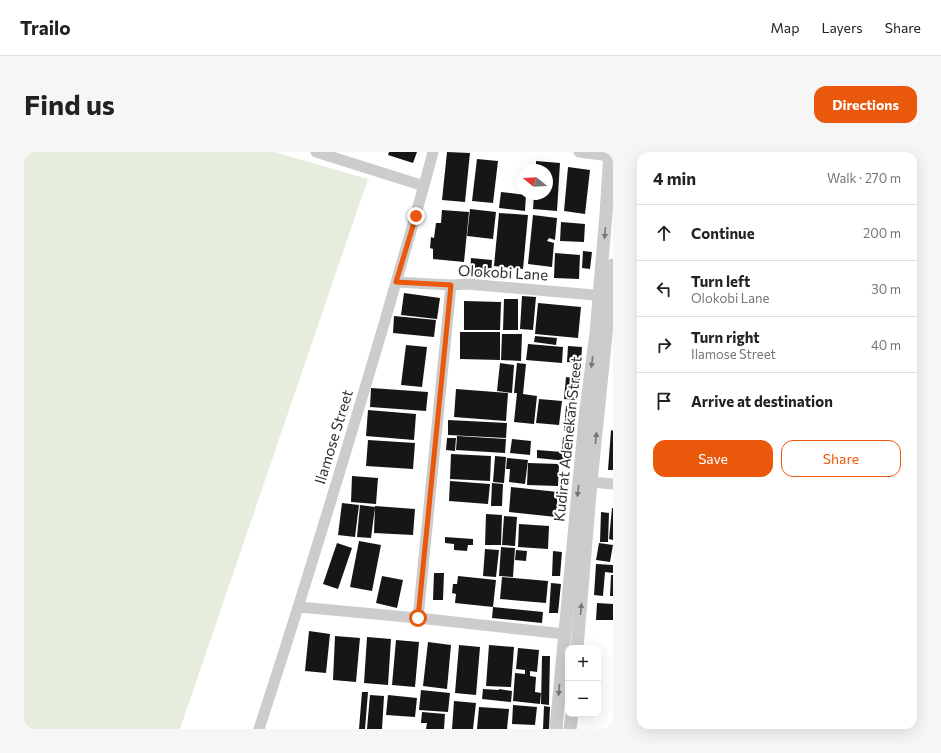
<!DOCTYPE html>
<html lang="en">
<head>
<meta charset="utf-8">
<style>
  :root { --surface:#fff; --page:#f6f6f6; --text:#222; --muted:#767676; --line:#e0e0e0; --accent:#ea580c }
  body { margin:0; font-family:Commissioner,sans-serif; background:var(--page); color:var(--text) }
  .controls { position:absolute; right:12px; bottom:12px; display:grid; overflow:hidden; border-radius:8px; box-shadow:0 4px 16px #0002 }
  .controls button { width:36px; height:36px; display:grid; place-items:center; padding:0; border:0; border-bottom:1px solid var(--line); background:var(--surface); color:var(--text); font:20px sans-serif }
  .compass { position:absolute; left:493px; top:12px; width:36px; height:36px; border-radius:50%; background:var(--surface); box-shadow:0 4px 16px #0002; rotate:288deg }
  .stop { position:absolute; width:12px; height:12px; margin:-9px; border:3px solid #ea580c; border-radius:50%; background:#fff }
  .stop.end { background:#ea580c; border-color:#fff; box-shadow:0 1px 4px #0008 }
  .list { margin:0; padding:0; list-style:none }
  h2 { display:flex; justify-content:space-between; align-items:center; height:52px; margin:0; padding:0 16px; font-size:17px }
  h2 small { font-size:13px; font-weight:400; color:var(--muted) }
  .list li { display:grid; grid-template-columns:26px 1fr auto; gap:12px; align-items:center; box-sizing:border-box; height:56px; padding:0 16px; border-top:1px solid var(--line) }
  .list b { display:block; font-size:15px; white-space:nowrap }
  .list p { margin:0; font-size:13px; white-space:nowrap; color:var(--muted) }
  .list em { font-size:13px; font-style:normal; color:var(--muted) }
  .actions { display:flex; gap:8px; padding:12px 16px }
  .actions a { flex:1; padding:9px 0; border:1px solid var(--accent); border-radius:12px; text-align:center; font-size:14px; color:var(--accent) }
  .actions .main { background:var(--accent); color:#fff }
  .icon { flex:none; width:22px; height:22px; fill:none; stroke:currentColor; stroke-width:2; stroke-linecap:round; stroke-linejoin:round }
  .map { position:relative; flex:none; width:589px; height:577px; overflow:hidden; border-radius:12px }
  header { display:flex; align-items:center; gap:24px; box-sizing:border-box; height:56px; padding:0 20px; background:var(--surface); border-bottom:1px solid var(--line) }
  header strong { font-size:19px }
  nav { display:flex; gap:22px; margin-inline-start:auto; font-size:14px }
  .intro { display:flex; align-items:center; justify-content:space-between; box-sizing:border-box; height:96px; padding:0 24px }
  h1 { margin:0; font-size:28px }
  .button { padding:10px 18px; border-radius:12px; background:var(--accent); color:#fff; font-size:14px; font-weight:700 }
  main { display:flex; gap:24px; padding:0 24px }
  aside { flex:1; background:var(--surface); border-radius:12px; box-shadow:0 4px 16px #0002 }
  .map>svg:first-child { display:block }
</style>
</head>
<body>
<header>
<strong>Trailo</strong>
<nav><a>Map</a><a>Layers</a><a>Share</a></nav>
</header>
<div class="intro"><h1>Find us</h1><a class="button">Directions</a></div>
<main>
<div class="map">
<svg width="589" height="577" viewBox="0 0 589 577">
  <rect width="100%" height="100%" fill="#fff"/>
  <path fill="#e6eddd" d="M0,0H250L344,27L156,577H0Z"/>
  <path fill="#161616" d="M365,0H393L389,11L364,3Z
    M423,0L446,1L441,50L418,48Z
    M453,7L474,9L469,51L448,49Z
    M512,9L536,11L533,59L509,57L510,42H523V18H512Z
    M544,15L566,18L561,62L540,59Z
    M477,40L502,43L501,59L475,56Z
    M446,57L472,60L469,87L443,84Z
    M418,58L445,60L440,110L409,107V97L406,96L407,85L410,86L412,71H417Z
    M475,61L504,63L499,117L470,114Z
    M509,63L533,66L531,88L525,86L523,89L530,91L528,115L504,112Z
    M537,70L561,72L560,90L536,89Z
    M559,99L568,100L566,117L558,116Z
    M531,101L556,103L555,127L530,126Z
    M447,106L468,108L467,123L446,121Z
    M380,141L416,146L413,167L377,163Z
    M498,144L512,145L509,178L496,177Z
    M480,147H494V178H479Z
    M440,149L477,150L476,178H440Z
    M514,151L557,155L554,186L511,182Z
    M370,164L412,168L410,185L369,181Z
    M436,180H476V208L436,207Z
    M478,182H498L497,209L477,208Z
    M511,184L533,186L532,193L510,190Z
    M504,192L539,195L538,211L502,208Z
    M382,193L403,195L398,235L377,233Z
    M544,194L558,195L557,211L543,210Z
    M476,211L490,213L488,241L473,239Z
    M493,211L502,212L499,242L513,244L510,272L490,270L493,241H490Z
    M542,225L556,227L553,248L540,247Z
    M347,236L404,240L402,259L346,255Z
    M432,237L484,241L482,269L430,265Z
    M515,247L538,249L535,273L512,271Z
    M542,254L552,255L549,280L540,279Z
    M344,258L392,262L390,288L342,284Z
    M424,268L483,271L482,286L424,283Z
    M587,278L589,279V318H584Z
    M433,284L482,287L481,301L432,298Z
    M539,285H545L543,309L513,306V298L538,300Z
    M423,286H432L431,299L422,298Z
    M488,287L507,289L506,303L486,301Z
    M344,288L391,291L389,317L342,314Z
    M427,302L467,304L466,329L426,327Z
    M471,304L482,305L480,331L469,330Z
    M483,306L504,308L501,332L485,330L486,317H482Z
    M504,311L535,312L534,334L503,333Z
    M328,324L354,326L352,352L327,350Z
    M426,329L466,332L464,352L425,349Z
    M468,331L479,332L478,354H467Z
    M487,335L534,340L532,365L485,360Z
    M318,351L335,353L331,385L314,383Z
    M336,353L351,355L347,386L333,385Z
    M351,354L391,357L389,383L350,381Z
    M588,356H589V388L585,387Z
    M577,360L585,361L584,390H576Z
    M462,362L478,363L477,393H461Z
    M480,364L493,365L491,394L478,393Z
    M495,372L525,374L524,397L494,395Z
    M421,385L449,387V393H444L443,399L430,398V392L421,391Z
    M335,389L357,393L348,439L326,435Z
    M313,391L328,396L314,437L299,432Z
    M575,391L589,393L586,410L572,408Z
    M477,395L491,396L489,425L475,424Z
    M461,397L475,398L472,425L459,424Z
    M492,398L503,399L502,409L491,408Z
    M529,399L538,400L536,424H528Z
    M572,412L589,413V421L581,420L579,444L570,443Z
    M410,421H420L419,448H409Z
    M587,423H589V444H586Z
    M358,424L379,428L373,456L352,451Z
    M434,424L472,428L469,455L431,451L432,442L428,441L429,432H433Z
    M478,425L524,429L522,451L476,447Z
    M527,431L537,432L534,461H525Z
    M573,451L589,452V468H572Z
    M469,455L519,460L518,471L468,466Z
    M285,479L306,482L302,521L281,519Z
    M311,484L336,486L332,530L309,528Z
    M343,485L367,487L364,533L340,531Z
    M372,488L395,490L391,535L368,533Z
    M404,490L427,493L423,537L399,534Z
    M435,493L456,495L452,543L431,541Z
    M465,493L490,495L487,535L462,534Z
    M494,496L515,498L513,520L506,519V524L512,525L511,540L517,541L516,552L489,549L491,521L501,522V518L492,517Z
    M518,504H526L525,553L517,552Z
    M459,537L475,538V537L488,539L487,550L458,547Z
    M397,538L426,541L424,560L395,558Z
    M338,540H344L341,577H335Z
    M346,543L360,544L358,577H343Z
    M364,543L393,546L391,565L362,563Z
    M430,549L452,551L449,577H428Z
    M489,553L513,555L511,573L488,572Z
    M520,554L526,555L525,577H519Z
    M455,555L485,557L483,577H453Z
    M398,560L421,562L420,577H402L403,571H397Z"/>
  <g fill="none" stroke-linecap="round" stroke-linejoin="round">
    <path stroke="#ccc" stroke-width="11" d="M292,0L400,34
      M555,0L586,4
      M372,130L427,133L443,132L582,144
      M567,330L589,332
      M275,455L394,466L540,482
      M394,466L427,133
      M235,577C279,443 320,307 360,172C376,115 394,58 409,0"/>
    <path stroke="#ccc" stroke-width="13" d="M553,496L567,330L582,183L585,144L589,113
      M532,577L555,329L562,257L572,181L582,62L586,0
      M546,577L548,562"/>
  </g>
  <defs><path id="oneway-solid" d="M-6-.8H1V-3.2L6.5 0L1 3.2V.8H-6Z"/></defs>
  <g fill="#767676">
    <use href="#oneway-solid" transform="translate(581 81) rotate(95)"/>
    <use href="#oneway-solid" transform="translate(568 210) rotate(97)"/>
    <use href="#oneway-solid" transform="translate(572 286) rotate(-84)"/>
    <use href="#oneway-solid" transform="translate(554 339) rotate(96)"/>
    <use href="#oneway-solid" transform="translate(557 457) rotate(-85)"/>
    <use href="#oneway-solid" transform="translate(535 538) rotate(95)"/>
  </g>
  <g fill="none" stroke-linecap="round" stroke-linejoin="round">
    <path stroke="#ea580c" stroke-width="5" d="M392,64L372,130L427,133L394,466"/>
  </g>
  <g text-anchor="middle" stroke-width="4" stroke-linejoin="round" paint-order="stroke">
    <g font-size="15" fill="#2f2f2f" stroke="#fff">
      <text transform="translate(479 121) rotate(3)" y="5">Olokobi Lane</text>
      <text transform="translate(310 285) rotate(-73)" y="5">Ilamose Street</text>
      <text transform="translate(544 287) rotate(-84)" y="5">Kudirat Adenekan Street</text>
    </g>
  </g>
</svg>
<div class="controls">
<button>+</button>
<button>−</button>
</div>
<svg class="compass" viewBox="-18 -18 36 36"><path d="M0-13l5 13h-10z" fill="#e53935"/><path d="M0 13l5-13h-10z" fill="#767676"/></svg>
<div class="stop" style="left:394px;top:466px"></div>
<div class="stop end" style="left:392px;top:64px"></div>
</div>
<aside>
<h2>4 min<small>Walk · 270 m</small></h2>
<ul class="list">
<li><svg class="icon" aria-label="ahead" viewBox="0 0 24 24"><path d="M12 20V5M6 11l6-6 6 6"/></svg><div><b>Continue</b></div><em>200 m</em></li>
<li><svg class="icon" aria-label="left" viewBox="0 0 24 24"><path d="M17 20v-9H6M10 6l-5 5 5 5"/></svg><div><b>Turn left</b><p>Olokobi Lane</p></div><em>30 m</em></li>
<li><svg class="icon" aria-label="right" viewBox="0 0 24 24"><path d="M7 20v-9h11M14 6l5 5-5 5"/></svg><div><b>Turn right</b><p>Ilamose Street</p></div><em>40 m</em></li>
<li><svg class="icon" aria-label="arrive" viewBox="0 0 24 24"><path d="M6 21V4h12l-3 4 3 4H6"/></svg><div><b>Arrive at destination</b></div></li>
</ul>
<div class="actions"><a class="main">Save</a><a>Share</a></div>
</aside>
</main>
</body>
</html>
